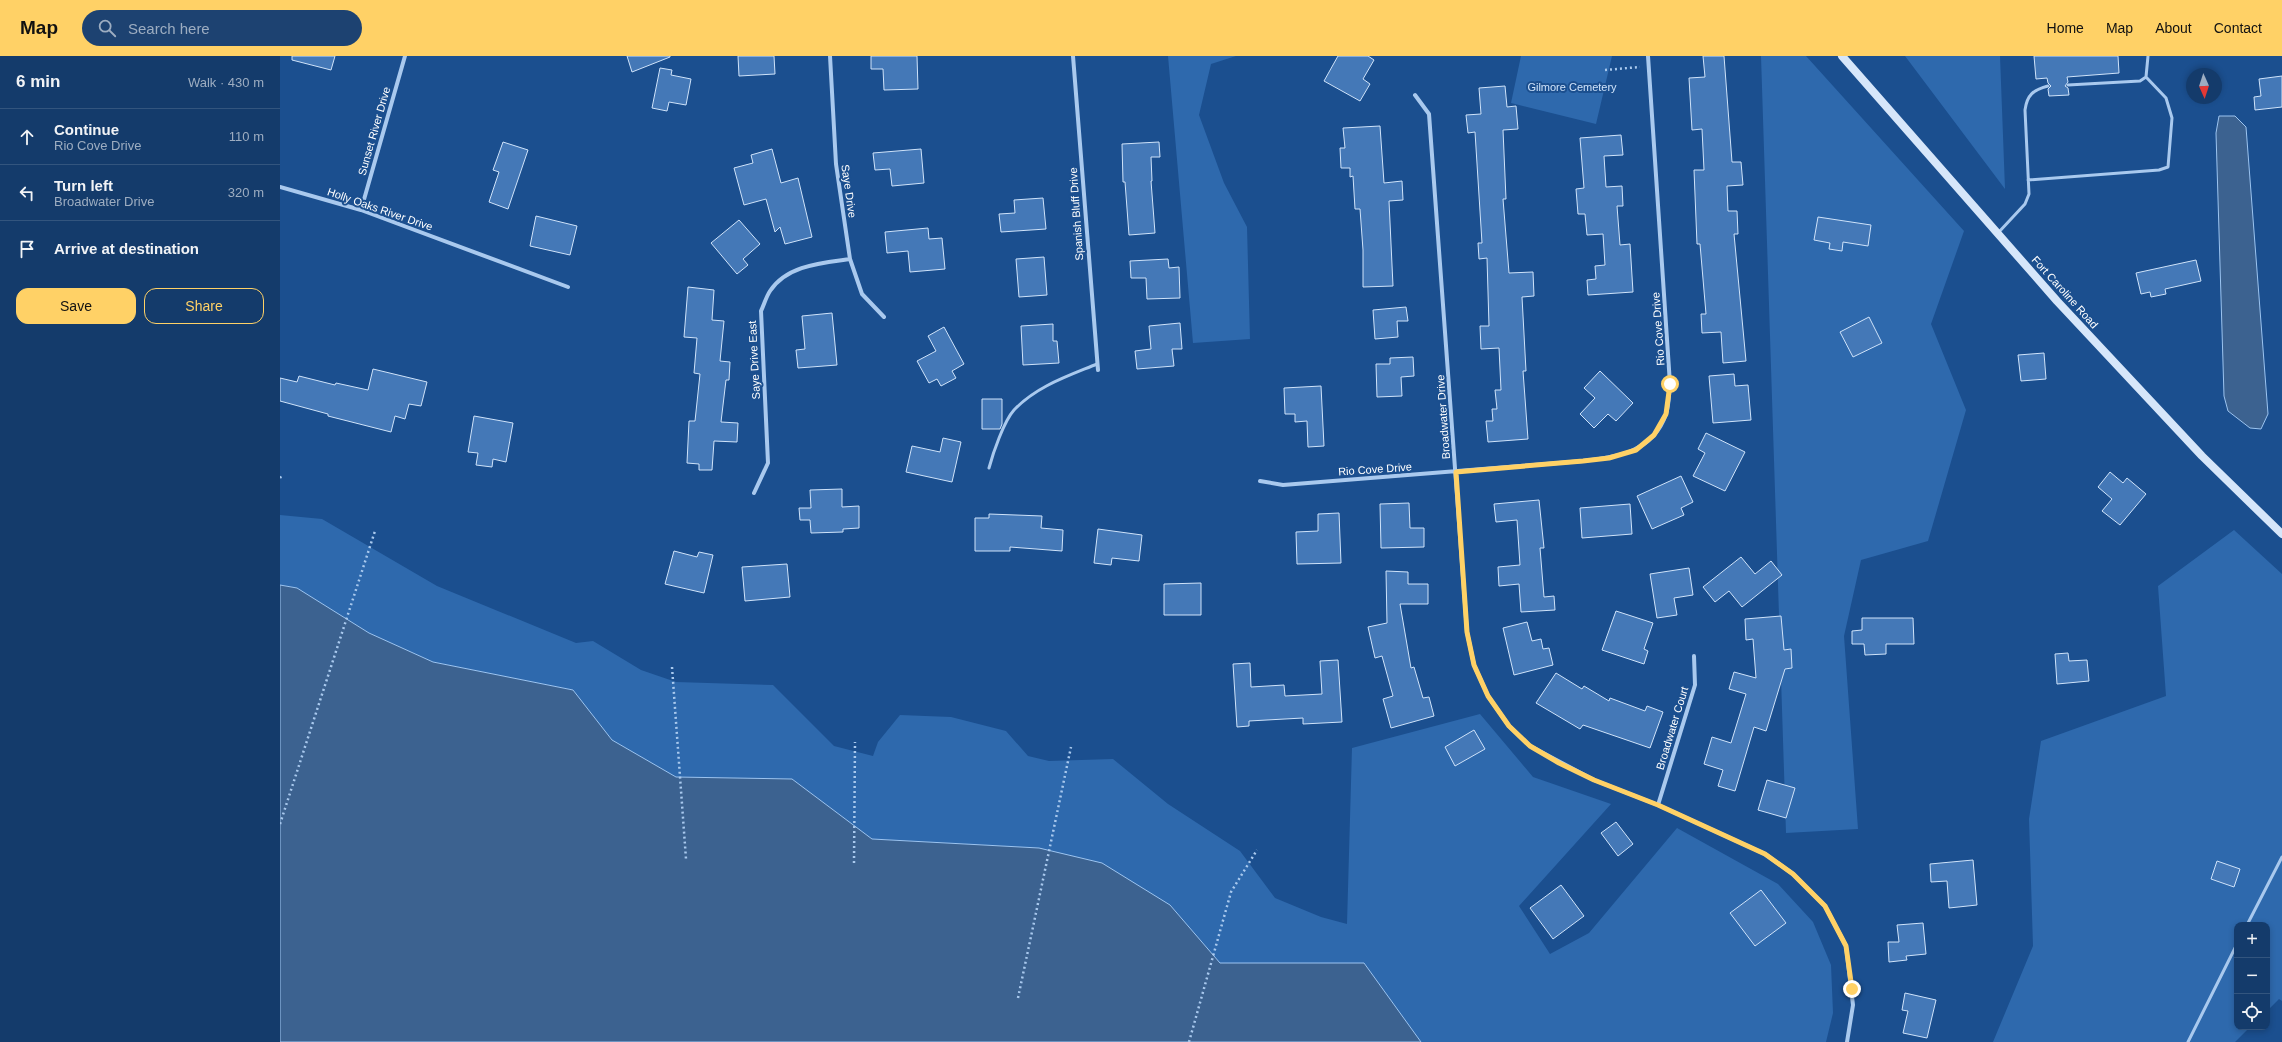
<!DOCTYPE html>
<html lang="en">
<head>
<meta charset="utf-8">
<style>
  :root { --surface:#143b6b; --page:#1d4271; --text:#f1f3f6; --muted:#9dadc1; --line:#33557e; --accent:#ffd166 }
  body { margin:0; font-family:Helvetica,sans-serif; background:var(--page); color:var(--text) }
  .controls { position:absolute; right:12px; bottom:12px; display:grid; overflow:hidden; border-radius:8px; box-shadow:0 2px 6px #0003 }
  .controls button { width:36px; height:36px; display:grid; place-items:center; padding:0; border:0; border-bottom:1px solid var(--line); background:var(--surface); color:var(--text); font:20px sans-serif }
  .compass { position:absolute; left:1906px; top:12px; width:36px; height:36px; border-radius:50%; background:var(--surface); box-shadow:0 2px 6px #0003; rotate:177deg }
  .stop { position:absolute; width:12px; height:12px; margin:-9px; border:3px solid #ffd166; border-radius:50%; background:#fff }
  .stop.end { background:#ffd166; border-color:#fff; box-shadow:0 1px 4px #0008 }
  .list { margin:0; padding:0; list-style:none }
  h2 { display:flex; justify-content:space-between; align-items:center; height:52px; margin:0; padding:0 16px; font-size:17px }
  h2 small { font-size:13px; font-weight:400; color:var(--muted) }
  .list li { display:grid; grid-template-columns:26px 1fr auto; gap:12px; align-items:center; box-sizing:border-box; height:56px; padding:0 16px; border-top:1px solid var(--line) }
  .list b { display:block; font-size:15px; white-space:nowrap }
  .list p { margin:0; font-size:13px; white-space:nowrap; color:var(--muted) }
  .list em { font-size:13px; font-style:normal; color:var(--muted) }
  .actions { display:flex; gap:8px; padding:12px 16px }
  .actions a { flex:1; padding:9px 0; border:1px solid var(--accent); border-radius:12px; text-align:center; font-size:14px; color:var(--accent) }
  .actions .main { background:var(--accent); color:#111 }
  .icon { flex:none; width:22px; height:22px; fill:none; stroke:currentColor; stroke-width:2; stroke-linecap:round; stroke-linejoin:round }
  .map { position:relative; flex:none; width:2002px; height:986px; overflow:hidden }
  header { display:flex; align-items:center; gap:24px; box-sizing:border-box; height:56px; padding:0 20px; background:var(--accent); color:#111 }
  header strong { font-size:19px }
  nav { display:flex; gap:22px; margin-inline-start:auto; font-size:14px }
  .search { width:280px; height:36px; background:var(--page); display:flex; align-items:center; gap:10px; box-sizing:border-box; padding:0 14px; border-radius:22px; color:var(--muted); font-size:15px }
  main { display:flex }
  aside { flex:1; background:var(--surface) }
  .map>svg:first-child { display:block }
</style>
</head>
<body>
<header>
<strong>Map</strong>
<div class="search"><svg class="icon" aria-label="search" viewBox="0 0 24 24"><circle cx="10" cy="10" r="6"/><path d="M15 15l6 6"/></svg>Search here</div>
<nav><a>Home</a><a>Map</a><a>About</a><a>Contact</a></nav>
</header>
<main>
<aside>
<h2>6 min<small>Walk · 430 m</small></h2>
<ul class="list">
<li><svg class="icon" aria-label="ahead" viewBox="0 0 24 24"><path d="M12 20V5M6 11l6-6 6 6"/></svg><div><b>Continue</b><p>Rio Cove Drive</p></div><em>110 m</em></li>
<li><svg class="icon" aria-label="left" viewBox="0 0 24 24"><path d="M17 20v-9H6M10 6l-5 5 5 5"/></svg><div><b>Turn left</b><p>Broadwater Drive</p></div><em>320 m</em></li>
<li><svg class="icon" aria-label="arrive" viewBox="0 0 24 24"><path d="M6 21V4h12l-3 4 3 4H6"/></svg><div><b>Arrive at destination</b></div></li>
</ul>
<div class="actions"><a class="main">Save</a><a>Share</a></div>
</aside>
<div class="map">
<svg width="2002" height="986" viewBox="0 0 2002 986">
  <rect width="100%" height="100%" fill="#1b4f8f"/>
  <path fill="#2e69ad" d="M888,0H956L931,8L919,59L944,127L967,171L970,283L913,287Z
    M1241,0H1332L1316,68L1231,47Z
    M1481,0H1526L1684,175L1651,268L1686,354L1648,485L1581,504L1564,580L1578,773L1506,777Z
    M1625,0H1720L1725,133Z
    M0,459L42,463L157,530L296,587L313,585L361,614L396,626L493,629L554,690L593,700L598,686L620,659L671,661L726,675L748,700L769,705L833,703L888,748L960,795L995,842L1041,861L1067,868L1072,692L1200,658L1253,721L1331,748L1239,850L1270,898L1309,877L1397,772L1498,828L1533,866L1551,909L1553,957L1546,986H1141L1084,907H940L890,849L759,792L592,783L512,723L396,721L332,684L293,634L153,606L89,577L17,532L0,529Z
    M1954,474L2002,518V945L1999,943L1987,955V869H1957V971H1970L1955,986H1713L1753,890L1749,763L1761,685L1886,640L1878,530Z"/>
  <path fill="#3c6290" stroke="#9cc4f0" d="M1939,60H1955L1966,71L1988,358L1981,373L1970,372L1948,355L1944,340L1936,77Z
    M0,529L17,532L89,577L153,606L293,634L332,684L396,721L512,723L592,783L759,792L822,807L890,849L940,907H1084L1141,986H0Z"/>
  <path fill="#4478b7" stroke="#cfe3fa" d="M12,0H55L51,14L12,4Z
    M347,0H390V1L352,16Z
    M458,0H494L495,18L459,20Z
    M591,0H637L638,33L604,34L603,13H591Z
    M1058,0H1088L1094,4L1083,23L1090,28L1080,45L1044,25Z
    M1423,0H1444L1452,106H1461L1463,129L1447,130L1448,155H1457L1458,178H1454L1466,305L1443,307L1441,276L1422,277L1421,258H1426L1420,188H1417L1414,114H1424L1422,73L1412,74L1409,22L1425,21Z
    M1754,0H1838L1839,17L1787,21L1788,26L1785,30L1788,32L1789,39L1769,40L1768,33L1771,30L1768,27L1767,22L1756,23Z
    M380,12L392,14L391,19L411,23L406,49L389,46L387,55L372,52Z
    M2002,20V51L1975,54L1974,41L1981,40L1979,23Z
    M1225,30L1227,51L1236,50L1238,73L1223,74L1226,143H1223L1229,217L1253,216L1254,240L1242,241L1246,315H1243L1248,383L1208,386L1206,365H1213L1212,353H1217L1215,334H1221L1219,292L1201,293L1200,270H1209L1207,202L1199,203L1198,187H1202L1195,76L1188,77L1186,59L1201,58L1199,32Z
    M1100,70L1104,127L1122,125L1123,144L1109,145L1113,230L1083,231V194L1080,153H1075L1073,120L1070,121V112H1061L1060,92H1065L1063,72Z
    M1341,79L1343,99L1324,100L1326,131L1342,130L1343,150H1337L1340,189L1350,188L1353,236L1308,239L1307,224L1316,223L1315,210L1325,209L1323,178L1307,179L1305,158H1298L1296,133L1304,132L1300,82Z
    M223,86L248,94L228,153L209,146L219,116L213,114Z
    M879,86L880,101H871L872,125H871L875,177L849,179L845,126H843L842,88Z
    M492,93L501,127L518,122L532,181L505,188L500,171L495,176L486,143L464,149L454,112L473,107L471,99Z
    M641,93L644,127L612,130L610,113L595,114L593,97Z
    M763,142L766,173L721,176L719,158L735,157L734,144Z
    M256,160L297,170L290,199L250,190Z
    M1538,161L1591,169L1588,190L1563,186L1562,195L1549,193L1550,187L1534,184Z
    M459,164L480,188L463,203L468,209L457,218L431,187Z
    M648,172L649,183L662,182L665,213L630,216L628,195L607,197L605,176Z
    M764,201L767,239L739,241L736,203Z
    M888,203L889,212L899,211L900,242L867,243L866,222H851L850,205Z
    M1916,204L1921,225L1885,233L1886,238L1871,241L1870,236L1861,238L1856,217Z
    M408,231L434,234L432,264L444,265L440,305L450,306L449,324H446L441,366L458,367L457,386L434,385L432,414H419V408L407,407L409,365H415L420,318L414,317L417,282L404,281Z
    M1126,251L1128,265H1117L1118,281L1095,283L1093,254Z
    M552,257L557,309L518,312L516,294L525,293L522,260Z
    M1589,261L1602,287L1573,301L1560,276Z
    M900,267L902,293H892L894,310L857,313L855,295L871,293L869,270Z
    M773,268V285H777L779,307L743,309L741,270Z
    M664,271L684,308L672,315L676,322L661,330L657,323L649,327L637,305L656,295L648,280Z
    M1764,297L1766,323L1741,325L1738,299Z
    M1133,301L1134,320L1121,321L1122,340L1097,341L1096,308H1110V302Z
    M93,313L147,326L141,350L129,348L125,363L115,360L111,376L48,360V358L0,345V322L17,326L19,320L55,329L56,327L88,334Z
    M1320,315L1353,347L1336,365L1328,358L1314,372L1300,358L1315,342L1304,332Z
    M1454,318L1455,330L1468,329L1471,364L1433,367L1429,320Z
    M1041,330L1044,390L1028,391L1027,365L1015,366V358H1005L1004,332Z
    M702,343H722V368L720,373H702Z
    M194,360L233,367L226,406L213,403L212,411L196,409L198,397L188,396Z
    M1426,377L1465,396L1445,435L1413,420L1425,397L1418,393Z
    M663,382L681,386L672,426L626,416L632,390L660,396Z
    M1830,416L1843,427L1847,422L1866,438L1840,469L1822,455L1832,443L1818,431Z
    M1401,420L1413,446L1401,452L1404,459L1372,473L1357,440Z
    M562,433V451L579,450V472L563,473V476L531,477L530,464H520L519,452H531L530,434Z
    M1259,444L1264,492H1260L1264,541L1274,540L1275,554L1241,556L1239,528L1219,530L1218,511L1240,509L1237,464L1216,466L1214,448Z
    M1129,447L1130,472H1144V491L1101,492L1100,448Z
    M1350,448L1352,478L1302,482L1300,452Z
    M1059,457L1061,507L1017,508L1016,476L1038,475V458Z
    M709,458L762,460L761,472L783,474L782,495L730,491V495H695V462H709Z
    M818,473L862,479L859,505L832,502L831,509L814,507Z
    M394,495L417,501L419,496L433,499L424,537L385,528Z
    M1461,501L1475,518L1491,505L1502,519L1462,551L1449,535L1435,546L1423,531Z
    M507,508L510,541L465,545L462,511Z
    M1409,512L1413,539L1394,542L1397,559L1377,562L1370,518Z
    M1106,515L1128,516V528H1148V548H1120L1131,612L1134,611L1143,642L1149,641L1154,660L1111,672L1103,643L1113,640L1102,600L1095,602L1088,571L1107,567Z
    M921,527V559H884V528Z
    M1336,555L1373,567L1364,593L1368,595L1364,608L1322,594Z
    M1501,560L1504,594L1511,593L1512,612L1505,613L1486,675L1474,671L1455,735L1438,730L1443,714L1424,708L1432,681L1451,687L1466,638L1449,633L1454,616L1476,622L1473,583L1466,584L1465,563Z
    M1582,562H1633L1634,588H1606V598L1585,599L1584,588H1572V575L1582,574Z
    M1247,566L1252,585L1261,583L1263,593L1269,592L1273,609L1234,619L1223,572Z
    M1788,597L1789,605L1807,604L1809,625L1777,628L1775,598Z
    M1058,604L1062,666L1023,668V662L969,665V670L957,671L953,608L970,607L971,631L1004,629L1005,640L1042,638L1040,605Z
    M1276,617L1302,633L1304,630L1329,645L1330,642L1365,655L1367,650L1383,656L1370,692L1303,669L1300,673L1256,647Z
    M1194,674L1205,693L1175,710L1165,691Z
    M1487,724L1515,732L1506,762L1478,754Z
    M1336,766L1353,788L1338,800L1321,777Z
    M1693,804L1697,849L1669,852L1667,825L1651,826L1650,808Z
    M1937,805L1960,813L1954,831L1931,823Z
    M1281,829L1304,860L1273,883L1250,852Z
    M1481,834L1506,867L1475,890L1450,857Z
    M1643,867L1646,898L1626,900L1627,904L1609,906L1608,886H1619L1617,869Z
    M1625,937L1656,944L1647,982L1623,977L1628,955L1622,954Z"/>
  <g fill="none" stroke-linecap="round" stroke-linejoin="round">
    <path stroke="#a9c9ee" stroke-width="2.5" stroke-dasharray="2 3" stroke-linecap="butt" d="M1325,14L1360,11
      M0,422L2,419
      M392,611L406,803
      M0,768L95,475
      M574,807L575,686
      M738,942L791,691
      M909,986L951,836L977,794"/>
    <path stroke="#a9c9ee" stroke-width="3" d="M1788,29L1860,25L1866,21L1868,0
      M1748,124L1879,114L1888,111L1892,62L1886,42L1866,21
      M1718,177L1745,148L1749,138L1745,54C1747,39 1753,34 1768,30
      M709,412C713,397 724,365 734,354C757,330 788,320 817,308
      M1967,869L2002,801
      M1908,986L1957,888"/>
    <path stroke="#a9c9ee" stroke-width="4" d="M550,0L556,108L570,203L582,238L604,261
      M793,0L818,314
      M1135,39L1149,58L1187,576L1194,609L1208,640L1229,670L1250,690L1314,724L1378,749L1485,798L1513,818L1545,850L1566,890L1573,949L1567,986
      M0,131L81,154L288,231
      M81,154L125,0
      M980,425L1003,429L1303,405C1338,401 1373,396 1386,358C1389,349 1389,337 1390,328L1368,0
      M474,437L488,407L481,255C484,249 486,241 490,235C507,209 542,207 570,203
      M1378,749L1415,629L1414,600"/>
    <path stroke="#d6e6fa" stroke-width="8" d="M1562,0L1777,245L1922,400L2002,478"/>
  </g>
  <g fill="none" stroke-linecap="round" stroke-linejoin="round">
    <path stroke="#ffd166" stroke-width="5" d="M1390,328L1386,358L1374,379L1356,394L1329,402L1303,405L1176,416L1187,576L1194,609L1208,640L1229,670L1250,690L1279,707L1314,724L1378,749L1485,798L1513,818L1545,850L1566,890L1572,933"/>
  </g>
  <g text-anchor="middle" stroke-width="4" stroke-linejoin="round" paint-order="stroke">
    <g font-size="11" fill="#cfe3fa" stroke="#1b4f8f">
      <text x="1292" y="35">Gilmore Cemetery</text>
    </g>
    <g font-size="11" fill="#fff" stroke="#1b4f8f">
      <text transform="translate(94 75) rotate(-74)" y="4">Sunset River Drive</text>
      <text transform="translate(569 135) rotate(82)" y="4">Saye Drive</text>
      <text transform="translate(100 153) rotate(19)" y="4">Holly Oaks River Drive</text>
      <text transform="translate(796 158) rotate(-94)" y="4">Spanish Bluff Drive</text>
      <text transform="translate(1785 236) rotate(48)" y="4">Fort Caroline Road</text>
      <text transform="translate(1378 273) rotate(-94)" y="4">Rio Cove Drive</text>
      <text transform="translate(474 304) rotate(-93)" y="4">Saye Drive East</text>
      <text transform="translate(1163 361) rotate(-94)" y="4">Broadwater Drive</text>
      <text transform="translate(1095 413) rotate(-4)" y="4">Rio Cove Drive</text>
      <text transform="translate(1392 672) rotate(-73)" y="4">Broadwater Court</text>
    </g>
  </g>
</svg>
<div class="controls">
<button>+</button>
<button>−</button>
<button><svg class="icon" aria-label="locate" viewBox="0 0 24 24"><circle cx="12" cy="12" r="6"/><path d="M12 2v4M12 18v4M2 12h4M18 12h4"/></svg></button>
</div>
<svg class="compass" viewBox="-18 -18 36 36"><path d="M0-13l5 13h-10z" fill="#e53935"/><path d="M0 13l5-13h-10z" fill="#9dadc1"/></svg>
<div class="stop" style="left:1390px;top:328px"></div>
<div class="stop end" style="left:1572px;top:933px"></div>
</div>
</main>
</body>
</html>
